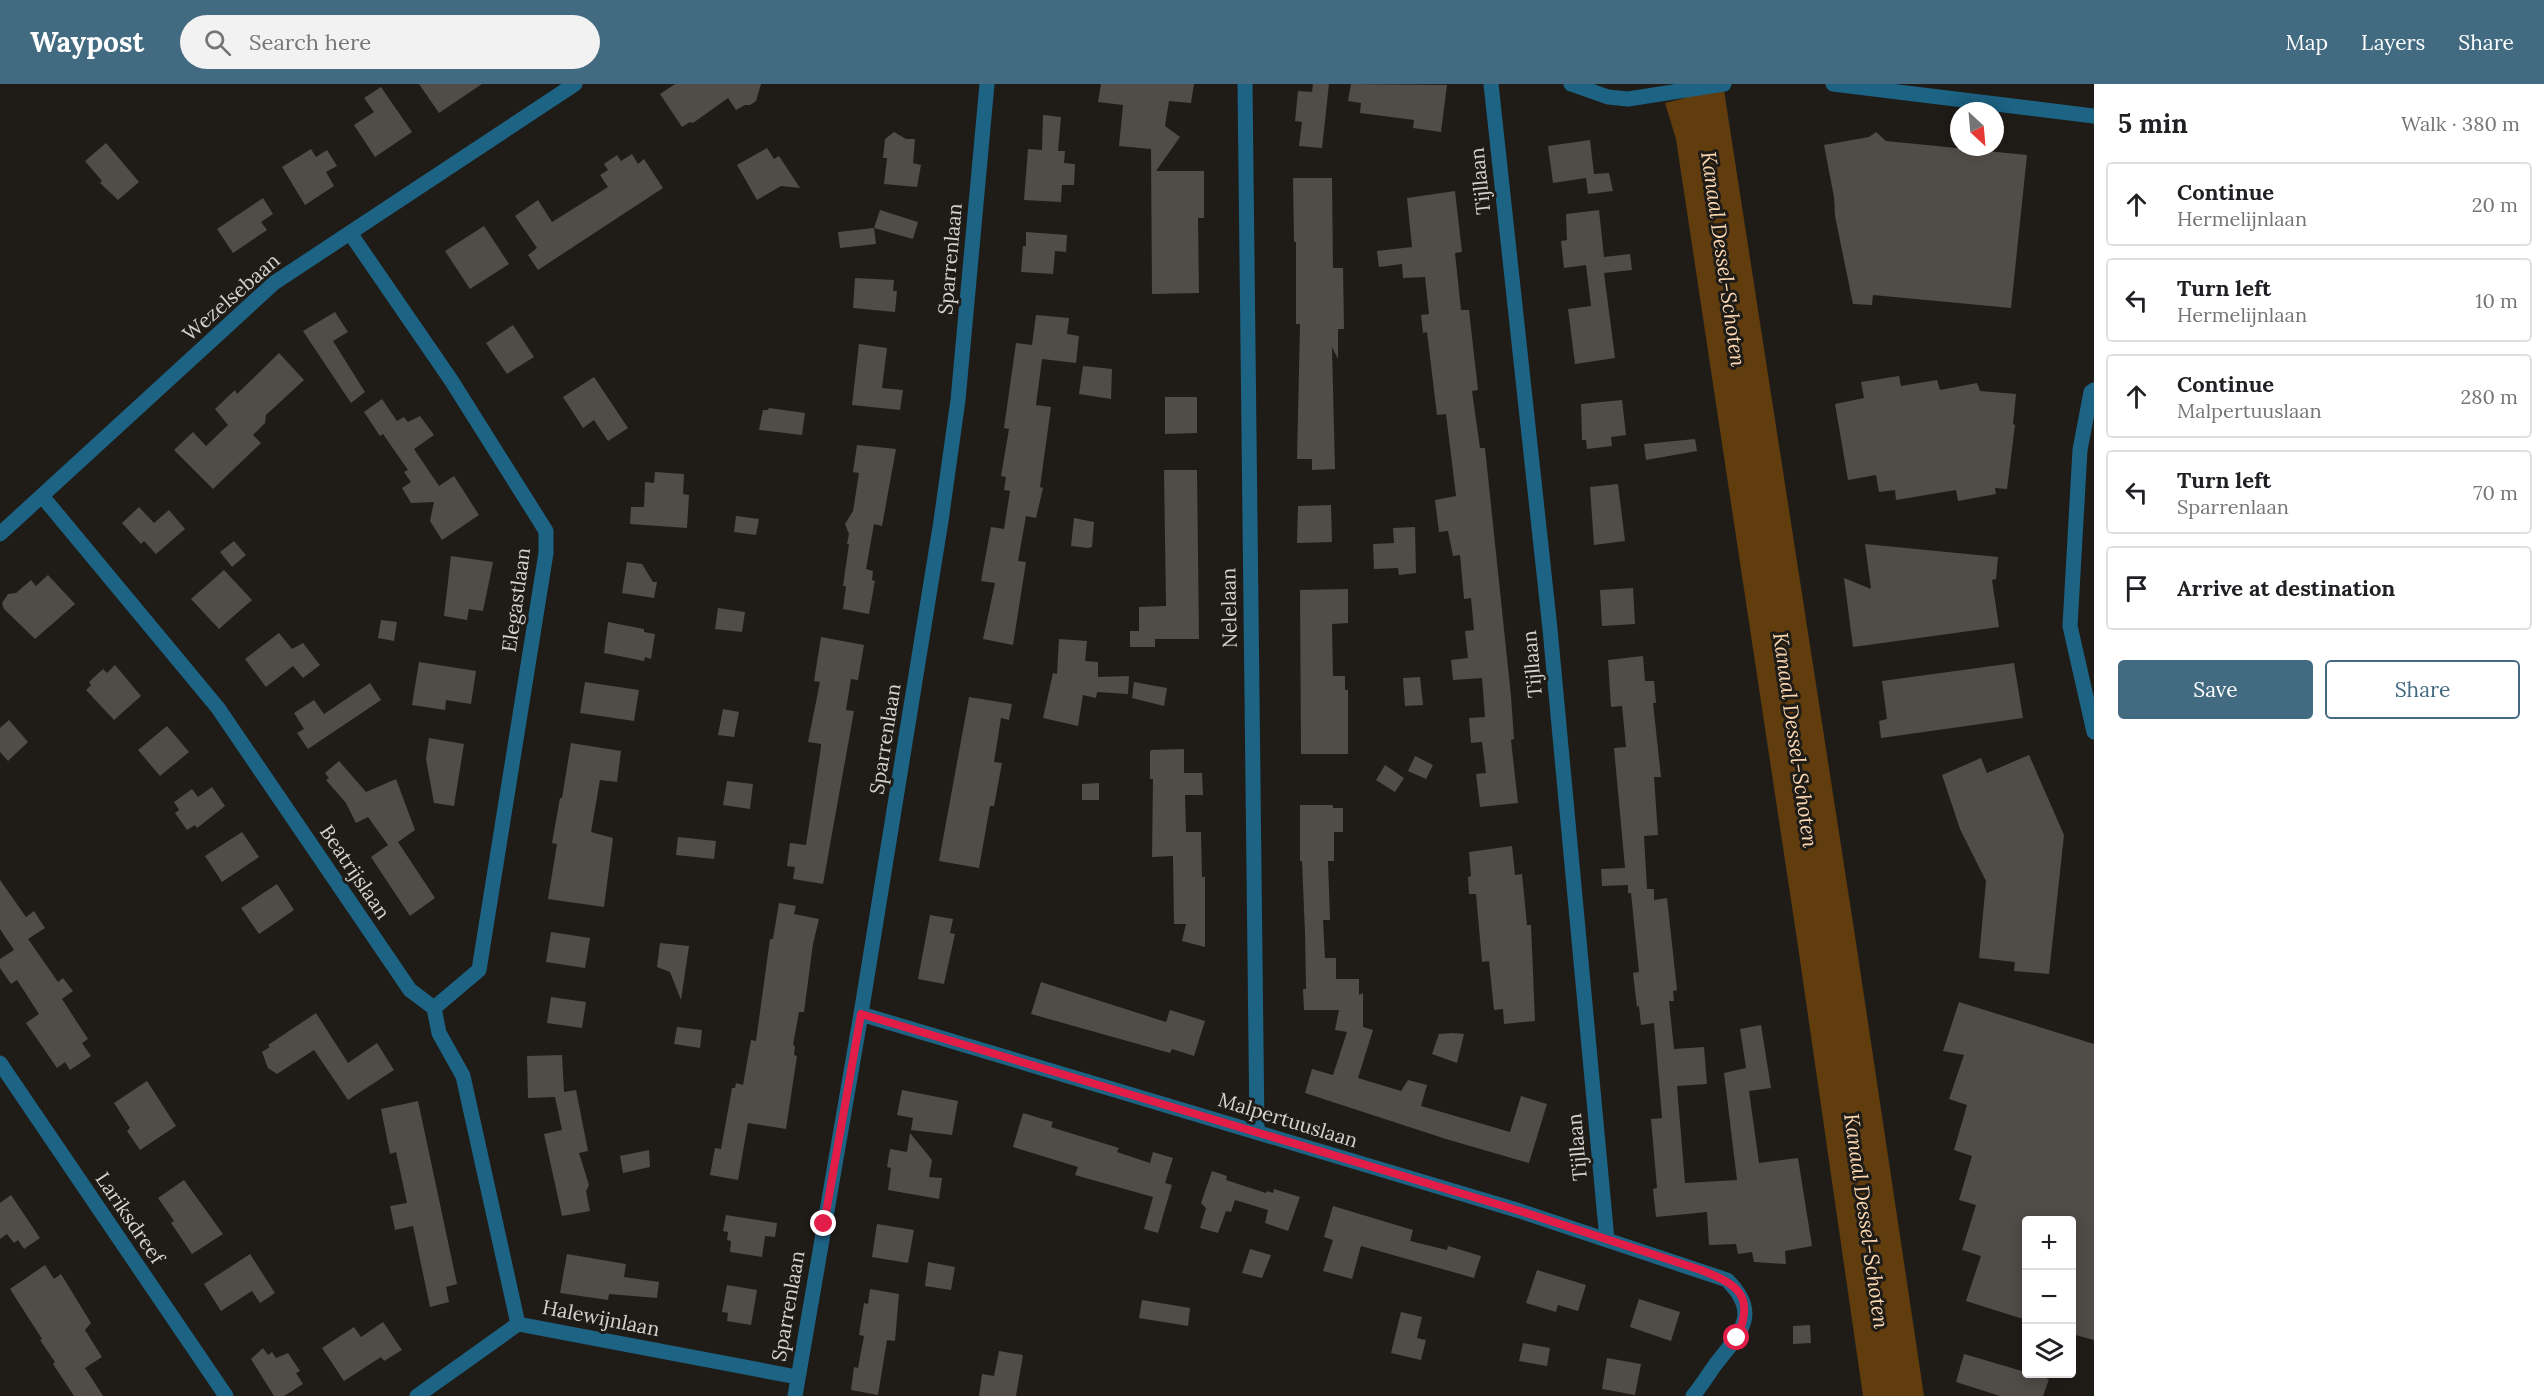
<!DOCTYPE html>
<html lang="en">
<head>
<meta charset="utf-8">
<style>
  :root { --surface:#fff; --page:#f2f2f2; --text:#202124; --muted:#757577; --line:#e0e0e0; --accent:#426a81 }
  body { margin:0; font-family:Lora,serif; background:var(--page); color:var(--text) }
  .controls { position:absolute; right:18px; bottom:18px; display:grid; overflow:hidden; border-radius:6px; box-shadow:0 3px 15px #0003 }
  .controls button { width:54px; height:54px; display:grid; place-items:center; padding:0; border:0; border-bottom:2px solid var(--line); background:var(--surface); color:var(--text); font:30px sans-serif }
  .compass { position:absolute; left:1950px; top:18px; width:54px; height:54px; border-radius:50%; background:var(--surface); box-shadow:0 3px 15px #0003; rotate:154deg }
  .stop { position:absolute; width:18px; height:18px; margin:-14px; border:4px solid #e11d48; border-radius:50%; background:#fff }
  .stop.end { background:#e11d48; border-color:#fff; box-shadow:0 2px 6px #0008 }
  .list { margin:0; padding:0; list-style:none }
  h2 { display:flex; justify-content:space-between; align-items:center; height:78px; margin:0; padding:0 24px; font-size:26px }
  h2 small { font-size:20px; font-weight:400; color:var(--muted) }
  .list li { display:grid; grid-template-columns:39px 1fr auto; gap:18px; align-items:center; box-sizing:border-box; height:84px; margin:0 12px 12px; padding:0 12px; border:2px solid var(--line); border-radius:6px }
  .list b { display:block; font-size:22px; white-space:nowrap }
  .list p { margin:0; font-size:20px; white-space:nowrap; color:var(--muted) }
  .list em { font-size:20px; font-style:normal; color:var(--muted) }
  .actions { display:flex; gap:12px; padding:18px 24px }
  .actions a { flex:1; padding:14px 0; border:2px solid var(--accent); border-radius:6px; text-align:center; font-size:21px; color:var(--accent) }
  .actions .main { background:var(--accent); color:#fff }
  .icon { flex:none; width:33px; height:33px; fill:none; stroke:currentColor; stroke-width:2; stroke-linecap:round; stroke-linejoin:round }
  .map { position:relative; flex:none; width:2094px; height:1312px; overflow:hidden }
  header { display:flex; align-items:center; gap:36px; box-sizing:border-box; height:84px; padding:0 30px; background:var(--accent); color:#fff }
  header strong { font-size:28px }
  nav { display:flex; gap:33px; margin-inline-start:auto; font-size:21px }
  .search { width:420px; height:54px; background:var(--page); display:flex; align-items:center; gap:15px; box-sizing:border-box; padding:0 21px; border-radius:33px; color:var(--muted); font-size:22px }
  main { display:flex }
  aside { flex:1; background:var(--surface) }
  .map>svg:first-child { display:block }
</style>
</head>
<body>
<header>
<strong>Waypost</strong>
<div class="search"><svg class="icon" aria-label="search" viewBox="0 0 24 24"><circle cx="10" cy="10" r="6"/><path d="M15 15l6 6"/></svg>Search here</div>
<nav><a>Map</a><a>Layers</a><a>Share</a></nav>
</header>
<main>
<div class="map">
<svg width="2094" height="1312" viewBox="0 0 2094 1312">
  <rect width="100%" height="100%" fill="#1f1c18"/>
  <path fill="#613d0e" d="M1683,0H1723L1855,852L1924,1312H1863L1799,869L1676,55L1665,19L1685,14Z"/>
  <path fill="#504c48" d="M419,0H482L439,29Z
    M675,0H761L756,17L750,21H745L736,26L728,14L693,39L690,38L682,43L660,10Z
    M1101,0H1194L1191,19L1169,17L1165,42L1180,53L1156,87H1204V134H1198L1199,209L1152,210L1151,65L1119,62L1123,21L1098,18Z
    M1313,0H1329L1322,64L1299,62L1302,38L1295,37L1298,7L1312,8Z
    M1351,0L1447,1L1441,48L1413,44L1414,36L1360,29L1361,19L1348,17Z
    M381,3L412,48L375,73L354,41L374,28L364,14Z
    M1043,31L1061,33L1058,67H1065L1064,79L1075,80L1074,101H1062L1061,118L1024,116L1028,65L1042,66Z
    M894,48L906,55H915L913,79L921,81L917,103L884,100L887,74H883L885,55Z
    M1876,48L1886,57L2027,71L2011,224L1873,211L1872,221L1853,220L1835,132L1834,113L1824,61L1869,53Z
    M1590,56L1594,90L1609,89L1613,107L1588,110L1586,94L1553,99L1548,62Z
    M106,59L139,98L118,116L100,99L102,97L85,77Z
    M767,64L774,75L779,72L800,104L781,102L757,116L737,81Z
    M311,65L316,73L327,66L337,82L326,88L334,102L305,121L282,83Z
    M632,70L638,80L644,75L663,104L538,186L528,171L537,164L515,132L538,116L552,138L608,103L600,91L608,86L604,80L617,71L621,77Z
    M1293,94H1332L1333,184H1343L1344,245H1338V275L1332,263L1335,385L1312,386V375H1297L1300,240H1296V158H1294Z
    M1455,107L1462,168L1455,169L1461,226H1469L1478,306L1472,307L1480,364H1485L1511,612L1514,655L1511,656L1518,719L1480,723L1476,690L1486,689L1482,658L1471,659L1469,634L1485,633L1482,594L1453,596L1451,576L1468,574L1465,547L1474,546L1471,514L1464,515L1460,471L1453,472L1448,447L1439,448L1435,416L1456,412L1446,330L1437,331L1427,248L1423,249L1421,231L1429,230L1425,193L1403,194L1402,180L1379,183L1377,167L1412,163L1407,114Z
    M263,114L273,130L261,138L267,146L233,169L217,145Z
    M880,126L918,138L913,155L874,144L876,160L840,164L838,148L874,144Z
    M1599,126L1604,173L1630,170L1632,186L1604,189L1615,274L1575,280L1568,225L1591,222L1586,181L1564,184L1561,157L1567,156L1566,130Z
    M484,142L509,180L470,205L445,167Z
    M1026,148L1067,151L1066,168L1055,167L1053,190L1021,188L1023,162H1026Z
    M855,194L894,196L893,207H897L895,228L853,224Z
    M335,228L348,248L333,257L365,308L351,319L303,247Z
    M1036,231L1069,234L1067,250L1079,252L1076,279L1042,275L1036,321L1051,323L1040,403L1043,404L1036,434L1026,432L1018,477L1026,478L1013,561L983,555L995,499L981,497L991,443L1004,445L1010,407L1004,406L1006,393L1001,392L1009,345L1004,344L1016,259L1032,261Z
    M513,241L534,273L507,290L486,259Z
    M859,260L887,264L882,304L903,306L900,326L852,321Z
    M279,269L304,296L266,331L265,339L253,351L261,359L213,405L174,366L193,348L206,362L228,341L215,325L235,306L237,310Z
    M1083,282L1112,285L1111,315L1079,310Z
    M1899,292L1901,302L1937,296L1940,306L1977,299L1980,307L2016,310L2013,340L2015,341L2007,405L1995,404L1996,410L1958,417L1956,406L1896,416L1895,406L1879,408L1876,391L1848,396L1835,320L1864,314L1861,298Z
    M594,293L628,344L608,357L594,336L583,344L563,313Z
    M1165,313H1197V349L1165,350Z
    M382,315L397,337L404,333L408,338L420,332L434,351L414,365L439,402L454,392L479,431L442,456L430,437L434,418L411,419L402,404L411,398L404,388L408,386L383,350L380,352L364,328Z
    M1622,316L1626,351L1611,353L1612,362L1587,365L1586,356H1582L1581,320Z
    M769,324L805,329L802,351L759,346L763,326H768Z
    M1695,355L1697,367L1646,376L1644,360Z
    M857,361L896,365L882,442L874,440L866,485L873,487L872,496L875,497L869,530L843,525L846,502H843L849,460H847L849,450L845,440L853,427L859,389L853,388Z
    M1164,386H1197L1199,555H1155V563H1130V547H1139V523L1166,522Z
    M655,388L684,390L683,410L689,411L687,444L630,440L631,423H644L645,398L654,399Z
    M1618,400L1625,457L1594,461L1590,403Z
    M1331,421L1332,458L1297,459L1298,422Z
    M139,423L154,439L169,426L185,445L156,470L144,457L141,460L122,439Z
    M736,432L759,435L756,451L734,448Z
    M1074,434L1094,438L1092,463L1088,464L1071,462Z
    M1415,443L1416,489L1399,491L1398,484L1374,485L1373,460L1394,459L1393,444Z
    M234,457L246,471L232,483L220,468Z
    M1865,460L1998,473L1996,495L1992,496L1999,543L1853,563L1844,494L1871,505Z
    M451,472L493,478L483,527L469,525L467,536L444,532Z
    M627,478L642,480L653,498H657L654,514L622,509Z
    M224,486L252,516L219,545L191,515Z
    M48,491L75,520L35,555L4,525L2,519L8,510L16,509L31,496L36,502Z
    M1633,504L1635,540L1602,542L1600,506Z
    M1348,505V539L1332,540L1333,592H1345V606H1348V670H1301L1300,506Z
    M718,524L745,528L742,548L715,545Z
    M381,536L397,538L394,557L378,554Z
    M608,538L644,545V548L655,550L651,575L645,573L644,577L604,569Z
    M279,549L292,565L303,559L320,581L303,594L293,582L266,603L245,575Z
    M821,553L864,561L858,596L851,595L846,626L854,627L823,800L793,795L795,783L787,782L790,759L806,761L821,663V660L808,658L820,598L814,597Z
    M1059,555L1087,557L1085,577L1098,578V593L1129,592L1128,610L1097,608L1096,614L1083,611L1078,642L1043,634L1053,589L1057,590Z
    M1643,572L1645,597H1654L1656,619H1653L1661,693H1654L1658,751L1644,752L1647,805H1654V816L1667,814L1677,906L1673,907L1674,917H1669L1674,965L1704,963L1707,1000L1677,1002L1685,1099L1737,1096L1724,989L1746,984L1740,945L1761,941L1771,1004L1749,1007L1759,1079L1798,1074L1812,1162L1785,1167L1786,1180L1754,1178L1752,1168L1738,1170L1736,1160L1709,1161L1707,1128L1656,1133L1653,1105L1657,1104L1651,1035L1662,1034L1654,939L1641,941L1639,922L1637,923L1633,889L1639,888L1631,809H1628V801L1602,802L1601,785L1625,784L1614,664L1626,663L1622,622L1611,623L1608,576Z
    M419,578L476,587L471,620L446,616L445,626L412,621Z
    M2014,579L2023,634L1881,654L1879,637L1887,635L1882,597Z
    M115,581L141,612L114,636L86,606L91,601L89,598L103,585L107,589Z
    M1420,593L1423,621L1405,622L1403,594Z
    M585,598L639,606L634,637L580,629Z
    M1134,598L1167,604L1164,622L1132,614Z
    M370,599L381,616L308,665L297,649L304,645L294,629L314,616L324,630Z
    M969,613L1012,620L1009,636L1001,634L994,678L1002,679L994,722H990L979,784L939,777Z
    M723,625L739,628L734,653L718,651Z
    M9,636L28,658L8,677L0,668V644Z
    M167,642L189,668L160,692L138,666Z
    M429,654L464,660L454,722L434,719L426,675Z
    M571,659L621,667L617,698L600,696L591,748L613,754L604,823L548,815L557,760L552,759L560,714H562Z
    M1184,665V689H1202L1203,711H1185L1186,748H1201L1202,793H1205V863L1182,857L1186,840H1174L1173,772L1152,773L1153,695H1150V668L1151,666Z
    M2029,671L2064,751L2049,890L2014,887L2015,878L1979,874L1986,797L1960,745L1942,691L1981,674L1987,689Z
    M1415,672L1433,681L1426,695L1408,687Z
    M339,677L366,708L396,695L415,746L398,758L435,814L410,832L371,773L388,761L368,733L356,739L346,719L326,696L329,694L325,689Z
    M1385,681L1404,694L1395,708L1376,696Z
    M727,697L753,700L750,725L723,721Z
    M1099,699V716H1082V700Z
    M212,703L225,722L197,744L195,741L187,746L175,729L179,726L174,718L192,705L198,713Z
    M1300,721H1333V724H1343V748H1334V777H1328L1330,836H1323L1325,874H1336V895H1359V911L1363,909V943L1373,946L1358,994L1401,1007L1408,996L1427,1001L1421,1022L1510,1048L1521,1012L1547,1020L1529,1079L1446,1055L1305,1009L1312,985L1333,991L1347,948L1335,946L1339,926H1304L1303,905H1306L1305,849L1302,777H1300Z
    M242,748L259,773L222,798L205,772Z
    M678,753L716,757L714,775L676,771Z
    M1512,762L1515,791L1522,790L1527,841H1531L1535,937L1504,940L1503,925L1494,926L1489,877L1482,878L1476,810H1469L1468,793L1471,792L1469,768Z
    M0,796L26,833L34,827L45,844L28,855L58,898L63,894L73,907L62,915L88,955L82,959L91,972L70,986L65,978L57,984L26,939L39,930L17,896L11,900L0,884V875L14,866L0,845Z
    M277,800L294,826L259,850L241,824Z
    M779,819L796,822L794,830L819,835L813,860L804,928H799L793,961L795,962L794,971L797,972L786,1045L748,1039L738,1096L710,1091L715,1064L721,1065L732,1004H735L736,999L743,1001L751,956L756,957L770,855H773Z
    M930,831L953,835L950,849L955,850L944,900L918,895Z
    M551,848L590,854L585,884L546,878Z
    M660,859L689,862L681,916L670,888L657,883Z
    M1041,898L1166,938L1170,926L1205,937L1194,972L1172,965L1170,969L1031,930Z
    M551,913L586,918L582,944L547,939Z
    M1959,918L2094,960V1256L2072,1250V1137H2026V1236L1966,1217L1981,1172L1962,1166L1976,1121L1959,1116L1972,1072L1954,1066L1967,1021L1949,1015L1964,971L1943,967Z
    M316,929L348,979L377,959L394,986L348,1016L314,966L277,990L268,984L262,968L270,963L268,961Z
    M677,943L702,946L700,964L674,960Z
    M1452,949L1464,950L1457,979L1432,970L1439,950Z
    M562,971L564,1008L576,1006L588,1067L579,1069L589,1101L586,1107L590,1127L562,1132L544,1050L562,1046L555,1013L528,1014L527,972Z
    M147,997L176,1042L140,1066L127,1047L130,1044L114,1019Z
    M902,1006L958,1017L952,1051L911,1046L913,1034L897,1031Z
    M418,1017L457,1200L446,1203L449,1218L430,1223L413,1142L395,1146L390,1122L407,1119L396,1068L390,1070L381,1025Z
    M1023,1029L1053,1038L1051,1043L1057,1045L1119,1064L1117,1068L1150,1079L1153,1068L1173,1074L1165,1099L1172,1101L1158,1149L1144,1145L1153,1113L1075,1091L1078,1083L1013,1063Z
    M910,1049L932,1076L929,1093L942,1094L939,1115L888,1106L891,1084L887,1083L890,1065L907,1068Z
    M649,1066L650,1083L623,1089L620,1072Z
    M1212,1087L1227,1092L1226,1096L1266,1109L1267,1107L1273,1109L1274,1105L1300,1113L1288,1147L1265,1139L1268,1126L1235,1116L1231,1128L1226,1127L1218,1149L1200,1144L1206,1124L1201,1119Z
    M184,1096L223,1150L192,1170L171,1139L174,1137L158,1114Z
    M11,1111L40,1154L24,1165L18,1156L14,1159L7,1150L0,1155V1119Z
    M1333,1122L1413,1146L1410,1157L1447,1166L1448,1162L1481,1172L1474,1194L1361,1162L1352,1195L1323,1187L1333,1156L1324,1153Z
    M726,1131L777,1139L775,1153L765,1152L762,1173L730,1168L731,1157L727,1156L728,1148L723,1147Z
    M877,1140L914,1146L908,1179L872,1173Z
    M1250,1165L1271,1171L1262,1194L1242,1189Z
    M250,1170L275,1209L260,1219L252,1207L221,1227L204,1200Z
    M567,1170L626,1180L624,1193L659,1198L657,1214L609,1210L608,1216L560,1209Z
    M928,1178L955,1183L951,1206L925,1202Z
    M45,1181L54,1195L61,1190L91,1239L85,1246L102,1273L85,1284L103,1312H74L53,1280L55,1278L40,1256L42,1255L10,1205Z
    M1537,1186L1586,1201L1578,1227L1558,1221L1556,1228L1526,1219Z
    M727,1201L757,1206L751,1241L727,1237L728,1229L722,1228Z
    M870,1205L899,1210L895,1257L887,1256L878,1311L851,1306L854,1283L858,1284L864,1252L859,1251L864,1219L868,1220Z
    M1639,1215L1680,1228L1671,1257L1630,1243Z
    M1142,1216L1190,1224L1188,1242L1139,1234Z
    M1401,1228L1422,1233L1417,1254L1426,1256L1421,1276L1391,1269Z
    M383,1238L402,1266L384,1277L381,1273L344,1297L322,1264L354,1243L361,1253Z
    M1810,1241L1811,1259L1793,1260V1242Z
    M1523,1259L1550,1264L1547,1282L1519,1277Z
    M263,1264L268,1271L272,1268L276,1274L288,1269L300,1287L296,1289L303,1300L284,1312H274L251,1275Z
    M999,1267L1023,1271L1016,1312H979L982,1290L994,1292Z
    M1964,1270L2049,1295L2043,1312H2000L1956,1298Z
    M1607,1274L1641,1280L1635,1311L1602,1305Z"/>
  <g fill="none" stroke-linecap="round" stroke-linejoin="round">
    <path stroke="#1d6384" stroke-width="15" d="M1245,0L1257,1048
      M1491,0L1550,545L1607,1156
      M1571,0L1608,13L1628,15L1724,0
      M1833,0L2094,32
      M350,149L451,296L546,447V469L479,886L434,924
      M2094,306L2091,308L2080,366L2070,542L2094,648
      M42,412L218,624L410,906L434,924L439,949L463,992L518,1240
      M0,450L274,199L575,0
      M861,930L1520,1127L1727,1196C1762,1230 1739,1250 1715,1281C1708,1291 1701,1302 1693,1312
      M0,979L226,1312
      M417,1312L518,1240L797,1293
      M795,1312L861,930L941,437L958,316L987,0"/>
  </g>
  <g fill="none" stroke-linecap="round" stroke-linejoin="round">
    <path stroke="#e11d48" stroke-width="8" d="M824,1140L861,930L1520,1127L1701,1186C1739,1201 1755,1212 1737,1254"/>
  </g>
  <g text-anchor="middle" stroke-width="6" stroke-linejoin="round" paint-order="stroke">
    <g font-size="20" fill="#d5d3d0" stroke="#1f1c18">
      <text transform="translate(1480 97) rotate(-96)" y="7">Tijllaan</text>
      <text transform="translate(950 175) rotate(-85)" y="7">Sparrenlaan</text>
      <text transform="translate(231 213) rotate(-41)" y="7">Wezelsebaan</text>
      <text transform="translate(516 516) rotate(-82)" y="7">Elegastlaan</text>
      <text transform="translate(1229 524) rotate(-91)" y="7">Nelelaan</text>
      <text transform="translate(1532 580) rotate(-95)" y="7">Tijllaan</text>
      <text transform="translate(885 655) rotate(-81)" y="7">Sparrenlaan</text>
      <text transform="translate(355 788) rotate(56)" y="7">Beatrijslaan</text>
      <text transform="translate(1288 1036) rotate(17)" y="7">Malpertuuslaan</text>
      <text transform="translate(1577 1063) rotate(-95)" y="7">Tijllaan</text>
      <text transform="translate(130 1134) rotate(56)" y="7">Lariksdreef</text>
      <text transform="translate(788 1222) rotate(-80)" y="7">Sparrenlaan</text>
      <text transform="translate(601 1234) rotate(11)" y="7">Halewijnlaan</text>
    </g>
    <g font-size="21" font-style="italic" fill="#fbd7b2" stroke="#1f1c18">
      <text transform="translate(1723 175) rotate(82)" y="7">Kanaal Dessel-Schoten</text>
      <text transform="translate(1795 656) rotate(82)" y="7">Kanaal Dessel-Schoten</text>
      <text transform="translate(1866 1137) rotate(82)" y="7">Kanaal Dessel-Schoten</text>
    </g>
  </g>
</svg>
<div class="controls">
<button>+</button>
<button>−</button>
<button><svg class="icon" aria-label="layers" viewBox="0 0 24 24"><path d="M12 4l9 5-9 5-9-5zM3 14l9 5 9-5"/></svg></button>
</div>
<svg class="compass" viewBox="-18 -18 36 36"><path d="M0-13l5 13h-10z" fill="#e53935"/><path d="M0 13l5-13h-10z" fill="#757577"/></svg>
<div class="stop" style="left:1737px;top:1254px"></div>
<div class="stop end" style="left:824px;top:1140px"></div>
</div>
<aside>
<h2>5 min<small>Walk · 380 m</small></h2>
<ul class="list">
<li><svg class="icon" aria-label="ahead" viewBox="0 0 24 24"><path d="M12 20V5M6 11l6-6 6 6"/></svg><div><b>Continue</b><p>Hermelijnlaan</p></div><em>20 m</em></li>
<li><svg class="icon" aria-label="left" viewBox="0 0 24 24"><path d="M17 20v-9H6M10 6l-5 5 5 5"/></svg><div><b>Turn left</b><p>Hermelijnlaan</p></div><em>10 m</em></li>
<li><svg class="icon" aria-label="ahead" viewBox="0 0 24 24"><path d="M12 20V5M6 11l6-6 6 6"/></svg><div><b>Continue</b><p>Malpertuuslaan</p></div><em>280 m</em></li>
<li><svg class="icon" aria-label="left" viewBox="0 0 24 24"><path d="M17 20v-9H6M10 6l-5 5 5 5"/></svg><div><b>Turn left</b><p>Sparrenlaan</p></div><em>70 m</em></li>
<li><svg class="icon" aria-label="arrive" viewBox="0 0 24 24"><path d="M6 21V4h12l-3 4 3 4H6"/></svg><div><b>Arrive at destination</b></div></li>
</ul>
<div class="actions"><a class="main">Save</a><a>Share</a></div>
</aside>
</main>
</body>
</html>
